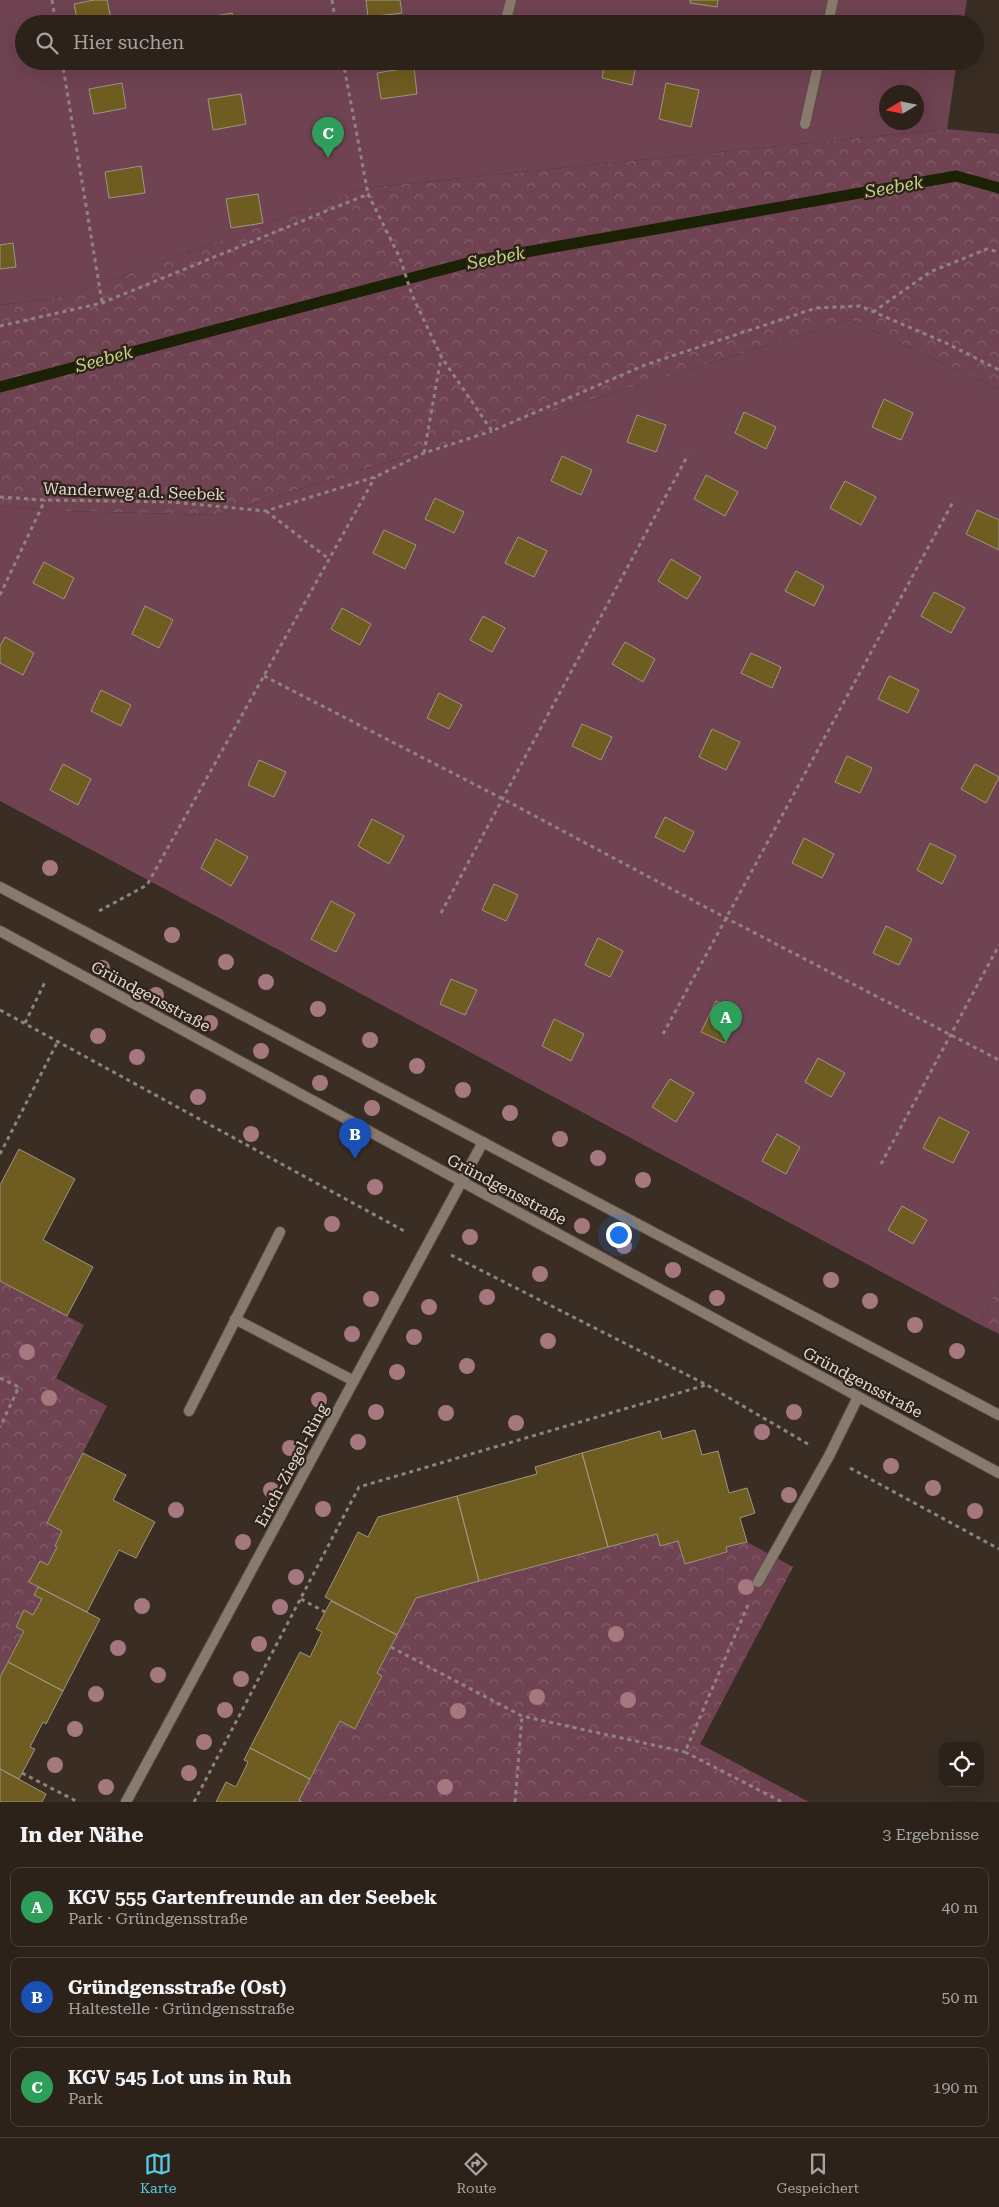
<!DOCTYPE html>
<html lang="de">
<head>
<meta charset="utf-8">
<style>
  :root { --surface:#2c221a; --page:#342a23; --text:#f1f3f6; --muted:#a6a4a2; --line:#483f39; --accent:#57c9e2 }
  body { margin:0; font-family:"Roboto Serif",serif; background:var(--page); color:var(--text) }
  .controls { position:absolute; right:15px; bottom:15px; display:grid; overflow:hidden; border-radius:10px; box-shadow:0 5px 20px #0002 }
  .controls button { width:45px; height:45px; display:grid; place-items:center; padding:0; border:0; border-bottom:1px solid var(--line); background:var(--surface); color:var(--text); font:25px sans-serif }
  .compass { position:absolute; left:879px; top:85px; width:45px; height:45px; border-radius:50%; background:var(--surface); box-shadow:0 5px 20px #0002; rotate:260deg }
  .you { position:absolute; left:618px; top:1234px; width:18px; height:18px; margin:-12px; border:4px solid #fff; border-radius:50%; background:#1a73e8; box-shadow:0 0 0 8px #1a73e833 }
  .badge { display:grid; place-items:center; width:32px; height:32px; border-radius:50%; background:var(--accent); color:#fff; font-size:16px; font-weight:700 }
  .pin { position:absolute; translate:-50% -41px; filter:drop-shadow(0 1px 2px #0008) }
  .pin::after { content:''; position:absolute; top:26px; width:18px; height:15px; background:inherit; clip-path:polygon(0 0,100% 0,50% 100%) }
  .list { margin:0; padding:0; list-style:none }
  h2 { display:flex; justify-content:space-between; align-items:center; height:65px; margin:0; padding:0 20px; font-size:21px }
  h2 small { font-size:16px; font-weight:400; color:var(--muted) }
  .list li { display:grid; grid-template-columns:32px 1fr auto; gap:15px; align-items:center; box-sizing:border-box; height:80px; margin:0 10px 10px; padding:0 10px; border:1px solid var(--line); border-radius:10px }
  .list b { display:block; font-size:19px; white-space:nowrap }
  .list p { margin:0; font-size:16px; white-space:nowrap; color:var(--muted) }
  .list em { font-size:16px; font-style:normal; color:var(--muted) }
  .icon { flex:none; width:28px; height:28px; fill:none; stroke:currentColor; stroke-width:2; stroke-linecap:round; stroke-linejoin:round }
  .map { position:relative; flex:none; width:999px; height:1802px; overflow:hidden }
  .search { position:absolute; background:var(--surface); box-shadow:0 5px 20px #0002; left:15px; right:15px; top:15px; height:55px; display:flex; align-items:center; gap:12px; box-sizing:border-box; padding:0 18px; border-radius:28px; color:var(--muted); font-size:19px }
  .sheet { height:335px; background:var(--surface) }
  nav { display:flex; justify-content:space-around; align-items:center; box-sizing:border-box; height:70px; border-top:1px solid var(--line); background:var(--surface); font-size:14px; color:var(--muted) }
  nav a { display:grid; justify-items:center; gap:2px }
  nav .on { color:var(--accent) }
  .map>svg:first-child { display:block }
</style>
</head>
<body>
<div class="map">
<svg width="999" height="1802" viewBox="0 0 999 1802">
  <defs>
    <pattern id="park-crowns" width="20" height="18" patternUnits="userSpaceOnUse" patternTransform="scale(1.25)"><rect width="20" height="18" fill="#704352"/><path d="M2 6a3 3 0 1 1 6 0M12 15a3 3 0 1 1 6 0" fill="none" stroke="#845e6a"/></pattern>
  </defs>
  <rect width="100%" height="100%" fill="#3a2d23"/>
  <path fill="url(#park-crowns)" d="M947,129L999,134V389L850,320L216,515L66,511L0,506V305L68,296L364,188Z
    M0,1281L84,1325L56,1378L107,1406L47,1523L62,1531L55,1545L57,1547L48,1565L40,1561L29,1582L38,1587L34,1595L42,1599L33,1615L24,1611L16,1626L24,1631L0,1677Z
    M999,1284V1334L979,1324Z
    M657,1534L660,1546L678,1541L685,1564L727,1553L726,1547L747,1542L793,1567L700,1744L809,1802H302L299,1800L340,1721L355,1729L382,1677L377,1673L416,1598Z"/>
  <path fill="#704352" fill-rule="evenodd" d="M0,0H967L963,24H24V61H957L947,129L364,188L68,296L0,305ZM886,92H916V122H886Z
    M850,320L999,389V1284L979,1324L0,801V506L66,511L216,515Z"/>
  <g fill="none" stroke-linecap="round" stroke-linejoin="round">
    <path stroke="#1a2105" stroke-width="11" d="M0,387L475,261L956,176L999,188"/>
  </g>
  <path fill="#6f5c21" stroke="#9c9685" d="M94,0H107L112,24H78L74,4Z
    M366,0H400L402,13L368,17Z
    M690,0H718L717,7L690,3Z
    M232,13L234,24H199V19Z
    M605,61H637L632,85L602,78Z
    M414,67L417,94L381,99L377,73Z
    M122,83L126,108L94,114L89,89Z
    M666,83L699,90L691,127L659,119Z
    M241,94L246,124L213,130L208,99Z
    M141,166L145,193L109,198L105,172Z
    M258,194L263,223L231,228L226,199Z
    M13,243L16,267L0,269V245Z
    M884,399L913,413L901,440L872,427Z
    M744,412L776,427L766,449L735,433Z
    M637,415L666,425L656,452L627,442Z
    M562,456L592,470L581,495L551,481Z
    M706,475L738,492L725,516L694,499Z
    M845,481L876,497L861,525L830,508Z
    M435,498L464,512L454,533L425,519Z
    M977,510L999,520V550L966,534Z
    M384,530L416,545L405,569L373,553Z
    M518,537L547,551L534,577L505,563Z
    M671,559L701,577L687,599L658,581Z
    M44,562L74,578L64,599L33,583Z
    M796,571L824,586L814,606L785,591Z
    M934,592L965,608L951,633L921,616Z
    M145,606L173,620L159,648L132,634Z
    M342,608L371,624L360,645L331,629Z
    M483,616L505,628L492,652L470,640Z
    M5,637L34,653L23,675L0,663V646Z
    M625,642L655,659L643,682L612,664Z
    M751,653L781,667L772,688L741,673Z
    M889,676L919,690L908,713L878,699Z
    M101,690L131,705L121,726L91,711Z
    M439,693L462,705L449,729L427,718Z
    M582,724L612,737L601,760L572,746Z
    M712,729L740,742L726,770L699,757Z
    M847,756L872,768L860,793L835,782Z
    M259,760L286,772L274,797L248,785Z
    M63,764L91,779L78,805L50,790Z
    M975,764L999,777L986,803L961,789Z
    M665,817L694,832L684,852L655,837Z
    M372,819L404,836L389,864L358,846Z
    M804,838L834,854L822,878L792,863Z
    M216,839L248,857L231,886L201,868Z
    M930,843L956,856L942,884L917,870Z
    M494,884L518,895L506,921L482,910Z
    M331,901L355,914L336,952L311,939Z
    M886,926L912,939L899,965L873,953Z
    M598,938L623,951L610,977L585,965Z
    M451,979L477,990L465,1015L440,1004Z
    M716,1001L739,1013L725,1043L701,1032Z
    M554,1019L584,1034L571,1061L542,1046Z
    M818,1058L845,1073L831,1097L805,1082Z
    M670,1079L694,1093L676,1122L652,1107Z
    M939,1117L969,1132L953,1163L923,1148Z
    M777,1134L800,1147L786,1174L762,1161Z
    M19,1149L75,1179L43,1240L93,1267L67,1316L0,1281V1185Z
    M902,1206L927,1220L913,1244L888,1230Z
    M695,1430L702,1455L718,1451L729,1493L747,1488L755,1513L740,1518L747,1542L726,1547L727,1552L685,1564L678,1541L660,1546L657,1534L608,1547L582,1453L660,1431L662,1439Z
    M83,1453L126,1475L113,1500L155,1522L136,1558L119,1550L87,1612L29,1582L40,1561L48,1565L57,1547L55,1546L62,1531L47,1523Z
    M582,1453L608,1547L479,1581L457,1496L537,1474L535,1467Z
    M457,1496L479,1581L416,1598L397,1635L325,1597L358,1532L368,1537L378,1517Z
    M38,1587L100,1619L63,1691L8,1662L24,1631L16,1627L24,1610L33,1615L42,1599L34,1595Z
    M331,1601L397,1635L377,1673L382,1676L355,1729L340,1721L310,1779L250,1748L300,1652L310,1657L322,1632L316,1629Z
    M8,1662L63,1691L46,1724L43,1722L30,1747L35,1749L19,1779L0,1769V1677Z
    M250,1748L310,1779L299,1800L302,1802H216L226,1782L236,1787L248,1762L244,1760Z
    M0,1769L46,1794L42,1802H0Z"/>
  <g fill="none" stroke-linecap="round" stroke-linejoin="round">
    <defs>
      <path id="service" d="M505,24L511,0
        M828,24L833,0
        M805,124L819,61
        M235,1319L354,1381
        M189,1411L280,1232
        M758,1582L829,1456L858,1397"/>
      <path id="minor" d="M126,1802L483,1142"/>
      <path id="tertiary" d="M0,887L999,1415
        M0,931L999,1473"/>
    </defs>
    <use href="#service" stroke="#574c43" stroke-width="12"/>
    <use href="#minor" stroke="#574c43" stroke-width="12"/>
    <use href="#tertiary" stroke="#574c43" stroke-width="12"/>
    <path stroke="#8f847c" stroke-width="3" stroke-dasharray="4 4" stroke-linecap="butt" d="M52,0L56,24
      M332,0L336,24
      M62,61L102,302
      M343,61L368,194
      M873,312L930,272L987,249L999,252
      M0,326L102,303L368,194L400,258L412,295L442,358L492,431L645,365L816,308L860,306L946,343L999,370
      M424,453L441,358
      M0,497L45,500L171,502L266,511L375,477L424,453L492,431
      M266,511L329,559
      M0,595L45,500
      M264,676L503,799L726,918L999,1060
      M99,911L147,885L375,477
      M441,913L688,455
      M0,1010L406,1232
      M25,1023L45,982
      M663,1034L954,500
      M0,1154L58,1041
      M881,1164L999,945
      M451,1255L707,1385L808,1444
      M0,1378L19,1387L0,1427
      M850,1468L999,1549
      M301,1599L325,1612
      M748,1605L685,1752L782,1802
      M391,1647L522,1716L685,1752
      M22,1773L78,1802
      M194,1802L359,1487L706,1385
      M515,1802L522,1716"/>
    <use href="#service" stroke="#897a6e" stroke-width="10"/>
    <use href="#minor" stroke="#897a6e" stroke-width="10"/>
    <use href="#tertiary" stroke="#897a6e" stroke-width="10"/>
  </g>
  <g fill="#a5777f">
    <circle cx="50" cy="868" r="8"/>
    <circle cx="172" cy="935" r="8"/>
    <circle cx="226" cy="962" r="8"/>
    <circle cx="102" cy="968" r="8"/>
    <circle cx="266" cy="982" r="8"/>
    <circle cx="156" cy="995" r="8"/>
    <circle cx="318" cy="1009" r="8"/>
    <circle cx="210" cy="1023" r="8"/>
    <circle cx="98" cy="1036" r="8"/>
    <circle cx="370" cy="1040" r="8"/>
    <circle cx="261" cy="1051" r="8"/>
    <circle cx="137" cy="1057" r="8"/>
    <circle cx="417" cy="1066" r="8"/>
    <circle cx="320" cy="1083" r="8"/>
    <circle cx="463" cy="1090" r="8"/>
    <circle cx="198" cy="1097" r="8"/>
    <circle cx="372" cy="1108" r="8"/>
    <circle cx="510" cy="1113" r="8"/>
    <circle cx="251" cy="1134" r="8"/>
    <circle cx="560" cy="1139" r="8"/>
    <circle cx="598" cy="1158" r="8"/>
    <circle cx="643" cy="1180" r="8"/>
    <circle cx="375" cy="1187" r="8"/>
    <circle cx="332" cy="1224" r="8"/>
    <circle cx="582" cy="1226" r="8"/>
    <circle cx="470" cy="1237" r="8"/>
    <circle cx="624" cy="1246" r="8"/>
    <circle cx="673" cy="1270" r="8"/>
    <circle cx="540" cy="1274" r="8"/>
    <circle cx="831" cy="1280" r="8"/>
    <circle cx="487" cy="1297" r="8"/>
    <circle cx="717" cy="1298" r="8"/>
    <circle cx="371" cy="1299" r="8"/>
    <circle cx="870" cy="1301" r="8"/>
    <circle cx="429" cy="1307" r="8"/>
    <circle cx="915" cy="1325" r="8"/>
    <circle cx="352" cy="1334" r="8"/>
    <circle cx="414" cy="1337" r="8"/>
    <circle cx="548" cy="1341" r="8"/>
    <circle cx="957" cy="1351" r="8"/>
    <circle cx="27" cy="1352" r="8"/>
    <circle cx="467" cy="1366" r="8"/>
    <circle cx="397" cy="1372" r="8"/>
    <circle cx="49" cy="1398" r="8"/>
    <circle cx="319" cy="1400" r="8"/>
    <circle cx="376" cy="1412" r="8"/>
    <circle cx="794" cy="1412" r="8"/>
    <circle cx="446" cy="1413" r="8"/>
    <circle cx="516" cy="1423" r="8"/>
    <circle cx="762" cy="1432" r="8"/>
    <circle cx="358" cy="1442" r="8"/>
    <circle cx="290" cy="1448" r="8"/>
    <circle cx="891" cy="1466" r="8"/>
    <circle cx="933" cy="1488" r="8"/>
    <circle cx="271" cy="1490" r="8"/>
    <circle cx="789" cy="1495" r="8"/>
    <circle cx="323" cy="1509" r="8"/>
    <circle cx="176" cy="1510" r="8"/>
    <circle cx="975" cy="1511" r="8"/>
    <circle cx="243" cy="1542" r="8"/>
    <circle cx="296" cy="1577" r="8"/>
    <circle cx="746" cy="1587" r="8"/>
    <circle cx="142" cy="1606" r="8"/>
    <circle cx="280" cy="1607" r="8"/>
    <circle cx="616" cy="1634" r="8"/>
    <circle cx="259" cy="1644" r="8"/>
    <circle cx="118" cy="1648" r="8"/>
    <circle cx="158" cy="1675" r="8"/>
    <circle cx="241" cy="1679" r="8"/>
    <circle cx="96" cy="1694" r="8"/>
    <circle cx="537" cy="1697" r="8"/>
    <circle cx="628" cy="1700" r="8"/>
    <circle cx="225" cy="1710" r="8"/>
    <circle cx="458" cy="1711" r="8"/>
    <circle cx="75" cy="1729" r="8"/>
    <circle cx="204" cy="1742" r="8"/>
    <circle cx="55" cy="1765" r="8"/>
    <circle cx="189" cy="1773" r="8"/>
    <circle cx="106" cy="1787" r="8"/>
    <circle cx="445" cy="1787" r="8"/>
  </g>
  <g text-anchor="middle" stroke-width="4.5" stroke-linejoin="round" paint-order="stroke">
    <g font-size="16" fill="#e1d9d2" stroke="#2f2319">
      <text transform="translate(134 491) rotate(2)" y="6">Wanderweg a.d. Seebek</text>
      <text transform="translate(151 996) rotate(28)" y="6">Gründgensstraße</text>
      <text transform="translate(507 1189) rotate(28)" y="6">Gründgensstraße</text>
      <text transform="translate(863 1382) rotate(28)" y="6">Gründgensstraße</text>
      <text transform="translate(291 1465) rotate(-62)" y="6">Erich-Ziegel-Ring</text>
    </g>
    <g font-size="18" font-style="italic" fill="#bed683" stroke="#2f2319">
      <text transform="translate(894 187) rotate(-10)" y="6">Seebek</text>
      <text transform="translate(496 258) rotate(-11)" y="6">Seebek</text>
      <text transform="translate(104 359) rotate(-15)" y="6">Seebek</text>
    </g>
  </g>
</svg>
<div class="controls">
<button><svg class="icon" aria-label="locate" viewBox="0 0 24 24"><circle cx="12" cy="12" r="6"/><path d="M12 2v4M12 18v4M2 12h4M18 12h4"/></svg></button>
</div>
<svg class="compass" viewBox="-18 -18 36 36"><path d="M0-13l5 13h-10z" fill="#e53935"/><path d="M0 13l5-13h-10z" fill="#a6a4a2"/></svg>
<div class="you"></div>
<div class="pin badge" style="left:726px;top:1042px;background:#2e9e5b">A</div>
<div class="pin badge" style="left:355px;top:1159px;background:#1a4fb4">B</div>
<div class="pin badge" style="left:328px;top:158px;background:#2e9e5b">C</div>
<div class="search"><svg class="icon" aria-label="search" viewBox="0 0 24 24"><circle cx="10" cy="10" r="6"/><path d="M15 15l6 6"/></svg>Hier suchen</div>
</div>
<section class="sheet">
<h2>In der Nähe<small>3 Ergebnisse</small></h2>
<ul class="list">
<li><span class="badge" style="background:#2e9e5b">A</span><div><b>KGV 555 Gartenfreunde an der Seebek</b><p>Park · Gründgensstraße</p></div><em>40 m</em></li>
<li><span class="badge" style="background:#1a4fb4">B</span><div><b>Gründgensstraße (Ost)</b><p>Haltestelle · Gründgensstraße</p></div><em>50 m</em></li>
<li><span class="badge" style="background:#2e9e5b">C</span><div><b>KGV 545 Lot uns in Ruh</b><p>Park</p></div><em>190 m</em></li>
</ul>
</section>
<nav>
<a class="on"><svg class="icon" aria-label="map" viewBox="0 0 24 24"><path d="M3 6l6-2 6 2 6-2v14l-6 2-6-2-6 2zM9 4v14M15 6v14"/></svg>Karte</a>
<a><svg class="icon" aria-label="directions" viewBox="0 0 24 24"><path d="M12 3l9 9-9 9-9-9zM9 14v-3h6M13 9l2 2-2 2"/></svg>Route</a>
<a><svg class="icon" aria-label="saved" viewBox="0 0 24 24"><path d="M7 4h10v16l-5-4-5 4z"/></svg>Gespeichert</a>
</nav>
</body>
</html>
